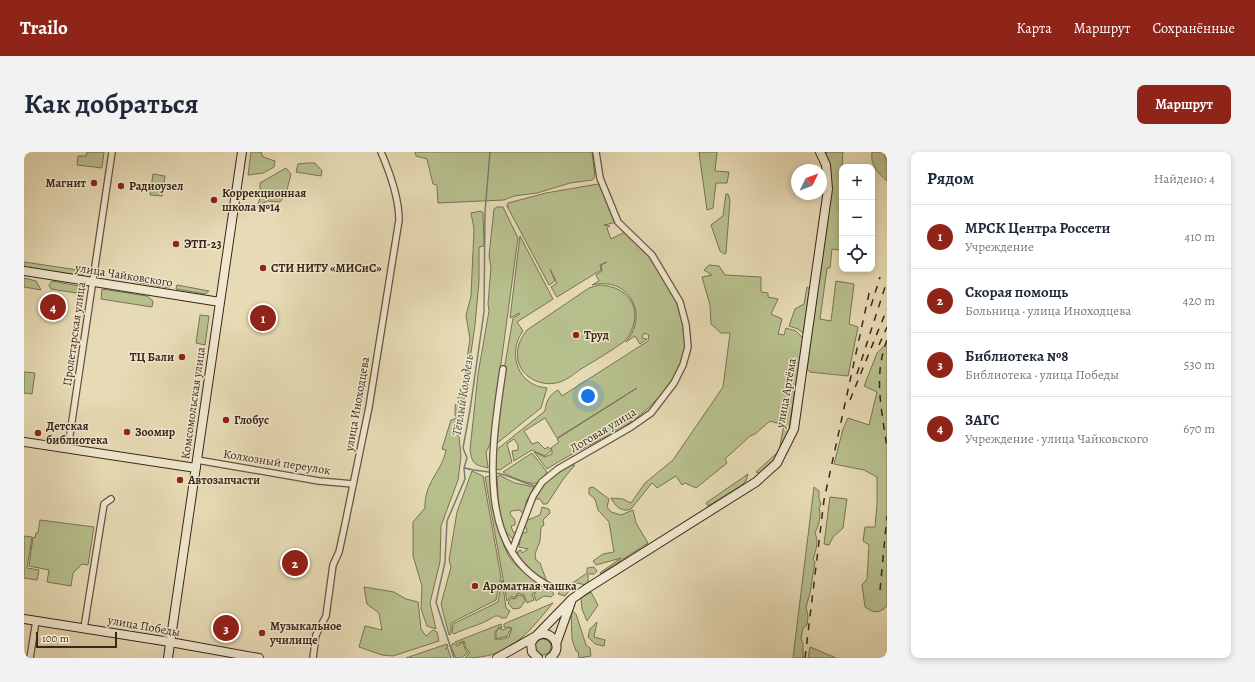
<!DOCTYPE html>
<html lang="ru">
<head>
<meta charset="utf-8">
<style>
  :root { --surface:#fff; --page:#f2f2f3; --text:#1f2937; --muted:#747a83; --line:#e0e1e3; --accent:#8f2418 }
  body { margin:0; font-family:Alegreya,serif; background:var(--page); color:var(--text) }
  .controls { position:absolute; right:12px; top:12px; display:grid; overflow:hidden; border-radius:8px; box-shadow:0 2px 6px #0003 }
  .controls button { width:36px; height:36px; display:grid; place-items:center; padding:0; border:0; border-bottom:1px solid var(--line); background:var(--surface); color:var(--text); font:20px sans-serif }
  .compass { position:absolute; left:767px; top:12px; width:36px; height:36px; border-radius:50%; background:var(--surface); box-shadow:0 2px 6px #0003; rotate:47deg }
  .scale { position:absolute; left:12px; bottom:10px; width:81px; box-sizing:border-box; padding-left:4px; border:2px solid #3d251b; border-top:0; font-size:11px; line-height:14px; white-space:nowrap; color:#3d251b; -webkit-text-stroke:3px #efe8cf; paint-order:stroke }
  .you { position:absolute; left:564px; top:244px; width:14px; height:14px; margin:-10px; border:3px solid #fff; border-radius:50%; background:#1a73e8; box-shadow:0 0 0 6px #1a73e833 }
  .badge { display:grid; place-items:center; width:26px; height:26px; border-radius:50%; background:var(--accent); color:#fff; font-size:13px; font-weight:700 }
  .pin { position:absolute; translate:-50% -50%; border:2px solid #fff; box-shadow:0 1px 4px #0006 }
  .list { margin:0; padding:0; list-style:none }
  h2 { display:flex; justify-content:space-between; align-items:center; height:52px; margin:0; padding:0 16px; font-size:17px }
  h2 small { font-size:13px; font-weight:400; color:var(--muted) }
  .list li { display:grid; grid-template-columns:26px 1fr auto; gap:12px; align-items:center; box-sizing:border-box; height:64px; padding:0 16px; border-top:1px solid var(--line) }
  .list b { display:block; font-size:15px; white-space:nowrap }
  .list p { margin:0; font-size:13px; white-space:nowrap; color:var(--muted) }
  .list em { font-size:13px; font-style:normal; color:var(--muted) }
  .icon { flex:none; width:22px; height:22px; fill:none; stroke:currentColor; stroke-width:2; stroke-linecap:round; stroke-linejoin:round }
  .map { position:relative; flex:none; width:863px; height:506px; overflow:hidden; border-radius:8px }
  header { display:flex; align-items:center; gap:24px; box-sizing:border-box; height:56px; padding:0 20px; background:var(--accent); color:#fff }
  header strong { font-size:19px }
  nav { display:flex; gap:22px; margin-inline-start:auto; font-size:14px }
  .intro { display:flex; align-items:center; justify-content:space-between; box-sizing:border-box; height:96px; padding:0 24px }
  h1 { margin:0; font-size:28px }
  .button { padding:10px 18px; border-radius:8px; background:var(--accent); color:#fff; font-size:14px; font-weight:700 }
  main { display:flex; gap:24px; padding:0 24px }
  aside { flex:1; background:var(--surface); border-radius:8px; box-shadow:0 2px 6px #0003 }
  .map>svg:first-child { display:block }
</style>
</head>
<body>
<header>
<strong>Trailo</strong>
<nav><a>Карта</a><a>Маршрут</a><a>Сохранённые</a></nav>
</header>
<div class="intro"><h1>Как добраться</h1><a class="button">Маршрут</a></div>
<main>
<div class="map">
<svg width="863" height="506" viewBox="0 0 863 506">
  <rect width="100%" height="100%" fill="#e7dbb5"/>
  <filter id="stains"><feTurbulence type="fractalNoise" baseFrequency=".005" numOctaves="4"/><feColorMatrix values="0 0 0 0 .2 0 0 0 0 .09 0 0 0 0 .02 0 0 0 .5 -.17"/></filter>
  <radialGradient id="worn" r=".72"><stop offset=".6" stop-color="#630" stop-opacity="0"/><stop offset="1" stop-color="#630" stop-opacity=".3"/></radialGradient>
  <path fill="#b7c08d" stroke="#7a7254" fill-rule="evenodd" d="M63,0H80L78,16L53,13L54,4H62Z
    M227,0H237L239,5L251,9L250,15L239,21L224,23Z
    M391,0H568L571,25L568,28L546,31L513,41L490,44L480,48L414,51L413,33L409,32L403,7L392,4Z
    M675,0H693L691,19L705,20L703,31H692L689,56L683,58Z
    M802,0H819L815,58L818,59V93L816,98L808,97L806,116H803L796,167L807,169L812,129L830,132L825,172L834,175L824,224L786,220L783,217L807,39Z
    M848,0H860L863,10V29C854,21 846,13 848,0Z
    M284,11H291L298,19L297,24L272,20L274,12Z
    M262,16L267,22L262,42L256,50L243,49L233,55L236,46V31Z
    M129,22L141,24L138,44L126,43Z
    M574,32C579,35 588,62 593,70L580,73L586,74L583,76L587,87L601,80C611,91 624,101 632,113C647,134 661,163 661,189C661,219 631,254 607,270C580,288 550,299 523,317L510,300L521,305L528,302V298L521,304L508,298L490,309L488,299L494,298V293L490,287L483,292L488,310L476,318L470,317L471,299L521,259C522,249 526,242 534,238L538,244L624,189L625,183L620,181L618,186L623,187L616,192L611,184L602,190C626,161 604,124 568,133L575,129L572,123L578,119L577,113L583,110L576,113L577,118L533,145L527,135L533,131L526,117L531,129L525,133L483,54L485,55L483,54L484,51L522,41ZM613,236L533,287L535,290L527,296L528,298L524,295L521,297L514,290L508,292L500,279L521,266L533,286Z
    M702,42H704L706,48L702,101L700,102L696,99L687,73L699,64Z
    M473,55H479L494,86L466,293L462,300L464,316C451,313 448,312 446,298L454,222L465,159L464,152L467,115L465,104L470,57Z
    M457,59L459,61L460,94L455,95V130L451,173L435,284L437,305L434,328L417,374L416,410L406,451L412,477L403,474L397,457L398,434L389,404V370L401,356C400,330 418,320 422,298L418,297L427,268L433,266L431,263V255L440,227L446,187L442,163L447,144L450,77L447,61Z
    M496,84L529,147L493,170L499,179C486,196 490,224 511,233C514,235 519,235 523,236L517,256L472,292L480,218L489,166L496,162L495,161L486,166Z
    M0,110L61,119L57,125L0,116Z
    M685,113L695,114L701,123L737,125V140L744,141V145L754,147L747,162L758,167L754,182L760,183L762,176L772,179L779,186L765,277L755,304L737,322L732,320L755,299L760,273L746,269L731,282L726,284L701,307L703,311L672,336L661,331L658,333L652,324L633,336L628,331L607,357C598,361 591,354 587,346L599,347L607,351L621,331L649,308L699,235L706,181H697L687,172L686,153L678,125L688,123L680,118Z
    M0,126L12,129L17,138L0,135Z
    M110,126L147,133L146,136L111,130Z
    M28,129L60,135L59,142L27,137L25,133Z
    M153,133L185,139L181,142L152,137Z
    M575,133C608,134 622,162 601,189C587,199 572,208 557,217C551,221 543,228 536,230C520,235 501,228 495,212C491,199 495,188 503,178L565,136Z
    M783,135L786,137L779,181L774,177L765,174L771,157L780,152Z
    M78,137L123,144L129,149L128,155L77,147Z
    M176,163L185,164L181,193L172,191Z
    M863,191V454C855,462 850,461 841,455L838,433L843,427L845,393L839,389L841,375H851L853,352V325L840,318L810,312L819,277L824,266L845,273L853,240L840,234L853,201Z
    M0,220L11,221L8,242L0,241Z
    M508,301L523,320C520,324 517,330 512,331C506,333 484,324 479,320Z
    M551,313L540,326L523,352H519L516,347H510L515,336L544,314Z
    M448,319L459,324L477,425L472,448L427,471V482L425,483L417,452L427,415L425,408L433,360Z
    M724,322L722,329L718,333L684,354L682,351Z
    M475,323L491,331L510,335C508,340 505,344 503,348C500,354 504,357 499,362L496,358L487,359L486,362L491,368V373L487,374L489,380L493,381L492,386H488C474,377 474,341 473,325Z
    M466,324C470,350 472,379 484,403C491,415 506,424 516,433L513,438L508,442L510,448L503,451L500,443L494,441L491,446L487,444L483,449L461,325Z
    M569,335L585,347L583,355L587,360L597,363L609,358L612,371L624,391L622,393L624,391L576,422L577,420L597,406L572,413L569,409L579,402L590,400L585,370L574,358L571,347L565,342V336Z
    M790,335L795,339V347L797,352L795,356C798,364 794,374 791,381C795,389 792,399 789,407L791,410L786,441L782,455L784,464L783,473L779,476L777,487L779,492V506H769Z
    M806,345L823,347L819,376L809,385L805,393L800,392Z
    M518,355L525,357L526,361L519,368L520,373L517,375L516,389L511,402L512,408L516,411L523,430C513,423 492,413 494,399L497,398L498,401L504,397L495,395L497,382L503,380L501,372L504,368L516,363Z
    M16,368L70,375L64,413L58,412L49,421L47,434L23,430L25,418L5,414L9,385L11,386L12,381H14Z
    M0,384L8,385L3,416L15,418L13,428L0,426Z
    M570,415L573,419L570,422H564V430L561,433L554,431L550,433L541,444L534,442L536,439L543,438L547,432L563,421V416Z
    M478,428L482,456L486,459L482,466H477L475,464H471C458,473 444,475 430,482L428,480L429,472L474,450Z
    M518,434L522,437H526L530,442L527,445L520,444L512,449L510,442Z
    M340,435L370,440L382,447L394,450L397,477L402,484L409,478L413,480L415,489L369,504L358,503L335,495L341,474L358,478L355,461L343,452Z
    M567,440L574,453L563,469L558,457L557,446Z
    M494,443L499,444L501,449L496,456L489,457L484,451L487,446L491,447Z
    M529,451C502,483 486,506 441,506L446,501L442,496L440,489L433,492L431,490L477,472L478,476L475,475L471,480V487H479L485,485L488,476L480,475V472Z
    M547,458L552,462L562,493L566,496L567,504L555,506L554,499H552L548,487Z
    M573,470L570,485L581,488L580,494L571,492L564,485L566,477Z
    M485,475L487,476L483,484L472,487V480L475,476L479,478Z
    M511 495a8 8 0 1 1 16 0a8 8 0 1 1-16 0Z
    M439,490L441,497L444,501L437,506H432L427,495L429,491L434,494Z
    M423,492L424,495L421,497H424L427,506H382Z
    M786,495L812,506H784Z"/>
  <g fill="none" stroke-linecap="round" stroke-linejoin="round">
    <path stroke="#737f73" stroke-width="1.5" d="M441,316C451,319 462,319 472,321C487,323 499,333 514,334
      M430,506L412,450L421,410L423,369L441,327L440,316L443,306L439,296L446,258L460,160L461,60L466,0"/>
    <defs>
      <path id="street" d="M479,217C469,287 448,397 527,435
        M44,296L88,0
        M173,308L295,329L329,332
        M488,399L509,344L518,330L534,317L607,275L627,261L650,231L659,213L664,195L662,173L656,150L628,103L594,70L576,26L572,0
        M60,476L80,352L87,347
        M6,506L12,469
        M289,506L292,483L302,464L309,413L315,400L320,377L345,255L375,68C375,45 366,21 357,0"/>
      <path id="secondary" d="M0,119L196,150
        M0,290L172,316
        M0,467L146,490L235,506
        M532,492L547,450
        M144,506L218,0
        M473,506L512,484L548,447L562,437L732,330L753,311L770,277L804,37L802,13L796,0
        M514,506L508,500L507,491C518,469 545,492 526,506"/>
    </defs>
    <use href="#street" stroke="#685242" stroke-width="8"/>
    <use href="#secondary" stroke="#3d251b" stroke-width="10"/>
    <use href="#street" stroke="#efe8cf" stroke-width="5.5"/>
    <use href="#secondary" stroke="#efe8cf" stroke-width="8"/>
    <path stroke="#3d251b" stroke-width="1.5" stroke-dasharray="7 7" stroke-linecap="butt" d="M847,154L856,125
      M863,188C849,224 858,259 863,296
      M855,193L863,175
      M833,222L863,129
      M826,248L863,157
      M856,438L863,364
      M781,506L800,348L846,137"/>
  </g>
  <g fill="#8f2418" stroke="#efe8cf" stroke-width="1.5">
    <circle cx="70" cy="31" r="4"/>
    <circle cx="97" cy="34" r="4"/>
    <circle cx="190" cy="48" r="4"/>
    <circle cx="152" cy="92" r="4"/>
    <circle cx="239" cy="116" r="4"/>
    <circle cx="552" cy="183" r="4"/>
    <circle cx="158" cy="205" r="4"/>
    <circle cx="202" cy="268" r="4"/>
    <circle cx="103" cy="280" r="4"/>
    <circle cx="14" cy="281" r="4"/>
    <circle cx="156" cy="328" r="4"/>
    <circle cx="451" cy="434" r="4"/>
    <circle cx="238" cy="481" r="4"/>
  </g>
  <g text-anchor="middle" stroke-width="3" stroke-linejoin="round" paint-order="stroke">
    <g font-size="12" font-weight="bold" fill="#3d251b" stroke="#efe8cf" text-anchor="start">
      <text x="62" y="35" text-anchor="end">Магнит</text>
      <text x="105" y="38">Радиоузел</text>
      <text x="198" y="45">Коррекционная<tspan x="198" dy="14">школа №14</tspan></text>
      <text x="160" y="96">ЭТП-23</text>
      <text x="247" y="120">СТИ НИТУ «МИСиС»</text>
      <text x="560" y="187">Труд</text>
      <text x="150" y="209" text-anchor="end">ТЦ Бали</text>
      <text x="210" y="272">Глобус</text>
      <text x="22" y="278">Детская<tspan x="22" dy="14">библиотека</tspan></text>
      <text x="111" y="284">Зоомир</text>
      <text x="164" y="332">Автозапчасти</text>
      <text x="459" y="438">Ароматная чашка</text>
      <text x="246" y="478">Музыкальное<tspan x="246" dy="14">училище</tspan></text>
    </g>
    <g font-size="12" fill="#3d251b" stroke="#efe8cf">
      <text transform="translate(100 123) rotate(9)" y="4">улица Чайковского</text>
      <text transform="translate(50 182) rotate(-82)" y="4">Пролетарская улица</text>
      <text transform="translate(762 241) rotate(-80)" y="4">улица Артёма</text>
      <text transform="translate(169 251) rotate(-82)" y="4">Комсомольская улица</text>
      <text transform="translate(333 252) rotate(-80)" y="4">улица Иноходцева</text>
      <text transform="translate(579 278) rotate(-31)" y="4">Логовая улица</text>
      <text transform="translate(253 310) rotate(9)" y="4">Колхозный переулок</text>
      <text transform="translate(120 474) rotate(10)" y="4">улица Победы</text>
    </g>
    <g font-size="13" font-style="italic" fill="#544a40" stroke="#efe8cf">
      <text transform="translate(438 243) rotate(-81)" y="5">Тёплый Колодезь</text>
    </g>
  </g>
  <rect width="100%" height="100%" filter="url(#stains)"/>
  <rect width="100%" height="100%" fill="url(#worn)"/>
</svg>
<div class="controls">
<button>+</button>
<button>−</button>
<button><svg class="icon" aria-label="locate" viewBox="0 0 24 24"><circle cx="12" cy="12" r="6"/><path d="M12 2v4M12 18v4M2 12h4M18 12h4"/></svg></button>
</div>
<svg class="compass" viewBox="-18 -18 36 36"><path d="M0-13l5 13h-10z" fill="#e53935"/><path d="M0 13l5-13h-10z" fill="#747a83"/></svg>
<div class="scale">100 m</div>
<div class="you"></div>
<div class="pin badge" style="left:239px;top:166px">1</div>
<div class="pin badge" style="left:271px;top:411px">2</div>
<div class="pin badge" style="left:202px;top:476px">3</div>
<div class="pin badge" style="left:29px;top:155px">4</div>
</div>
<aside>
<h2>Рядом<small>Найдено: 4</small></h2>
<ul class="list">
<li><span class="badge">1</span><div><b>МРСК Центра Россети</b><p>Учреждение</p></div><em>410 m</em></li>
<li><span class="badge">2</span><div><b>Скорая помощь</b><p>Больница · улица Иноходцева</p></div><em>420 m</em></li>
<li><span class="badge">3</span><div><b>Библиотека №8</b><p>Библиотека · улица Победы</p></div><em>530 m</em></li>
<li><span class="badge">4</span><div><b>ЗАГС</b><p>Учреждение · улица Чайковского</p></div><em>670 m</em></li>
</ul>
</aside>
</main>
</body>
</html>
